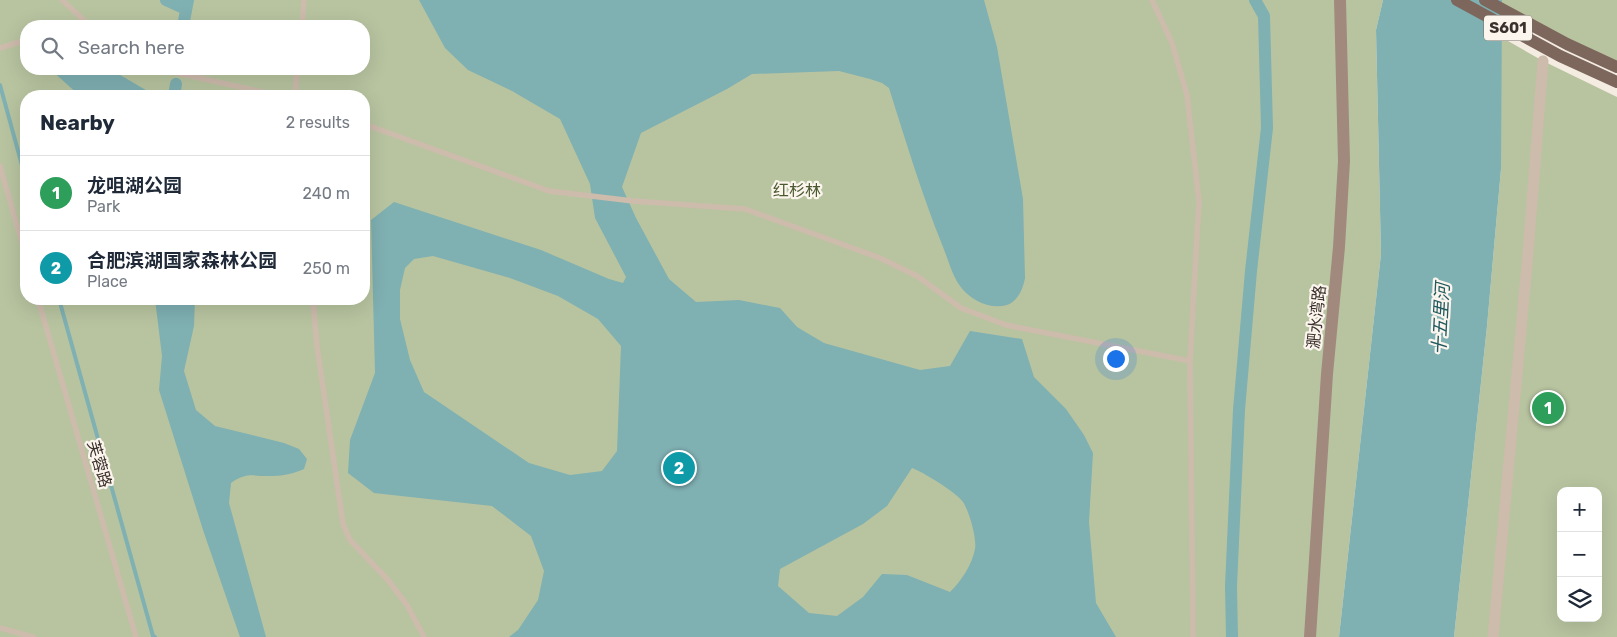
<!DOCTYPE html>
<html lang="en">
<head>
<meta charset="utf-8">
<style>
  :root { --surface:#fff; --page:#f2f2f3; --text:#1f2937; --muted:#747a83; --line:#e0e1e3; --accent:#1f5a5e }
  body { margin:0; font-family:Rubik,"Noto Sans SC",sans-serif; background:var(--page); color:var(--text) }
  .controls { position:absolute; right:15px; bottom:15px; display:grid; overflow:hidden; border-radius:10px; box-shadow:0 5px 20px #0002 }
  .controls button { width:45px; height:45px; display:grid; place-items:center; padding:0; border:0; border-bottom:1px solid var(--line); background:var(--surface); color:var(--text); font:25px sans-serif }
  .you { position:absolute; left:1115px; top:358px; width:18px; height:18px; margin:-12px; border:4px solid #fff; border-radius:50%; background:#1a73e8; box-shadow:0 0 0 8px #1a73e833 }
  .badge { display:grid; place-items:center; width:32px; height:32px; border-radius:50%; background:var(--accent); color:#fff; font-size:16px; font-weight:700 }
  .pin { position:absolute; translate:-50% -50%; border:2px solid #fff; box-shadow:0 1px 5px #0006 }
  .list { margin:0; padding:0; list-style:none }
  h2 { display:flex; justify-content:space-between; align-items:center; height:65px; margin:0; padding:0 20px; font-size:21px }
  h2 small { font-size:16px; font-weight:400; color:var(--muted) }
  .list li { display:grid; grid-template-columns:32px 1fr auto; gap:15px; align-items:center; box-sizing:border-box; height:75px; padding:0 20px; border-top:1px solid var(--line) }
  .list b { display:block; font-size:19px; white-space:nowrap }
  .list p { margin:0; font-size:16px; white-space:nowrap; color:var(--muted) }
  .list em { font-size:16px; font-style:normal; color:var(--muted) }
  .icon { flex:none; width:28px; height:28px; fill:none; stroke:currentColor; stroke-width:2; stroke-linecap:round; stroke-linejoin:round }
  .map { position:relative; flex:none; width:1617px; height:637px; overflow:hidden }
  .search { position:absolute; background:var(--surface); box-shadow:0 5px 20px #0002; left:20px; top:20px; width:350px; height:55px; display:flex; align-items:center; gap:12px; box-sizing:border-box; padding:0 18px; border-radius:20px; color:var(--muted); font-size:19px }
  .panel { position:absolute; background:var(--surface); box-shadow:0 5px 20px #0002; left:20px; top:90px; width:350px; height:215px; border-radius:20px }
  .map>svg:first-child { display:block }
</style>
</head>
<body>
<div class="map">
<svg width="1617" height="637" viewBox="0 0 1617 637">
  <rect width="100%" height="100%" fill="#f4ebe1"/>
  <path fill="#b8c4a0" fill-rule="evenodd" d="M0,0H1383L1376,30L1381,254L1339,637H0ZM26,26H364V69H26ZM26,96H364V299H26Z
    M1485,0H1617V67Z
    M1501,37L1543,61L1617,97V637H1454L1487,326L1501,169ZM1561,491H1598V618H1561Z"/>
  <path fill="#7fb0b2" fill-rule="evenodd" d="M419,0H984L997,47L1023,199L1025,278C1023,289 1018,301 1007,305C990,310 970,300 960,286C952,275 948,259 943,247C922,195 906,142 889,88L882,83L870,79L839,71L752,74L727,89L641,133L622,187L636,218L669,279L696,302L739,300L780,308L797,327L824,343L920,370L950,366L970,331L1022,339L1034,377L1066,409L1084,435L1093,453L1089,522L1096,603L1116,637H509L518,630L538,600L544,571L531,536L492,506L374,493L348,473L350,440L375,373L371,220L394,202L541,250L609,279L623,283L626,277L595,218L590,184L560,119L512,91L468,70L445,48ZM433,256L510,278L558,296L598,319L621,346L617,451L602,471L570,475L529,463L424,392L410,360L400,319V290L405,268L414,259ZM912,468C923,472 956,492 963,502C969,511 977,538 975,549C972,565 961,581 950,592L907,575L882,574L863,597L837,616L809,613L778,586L780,569L863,524L887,506Z
    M1383,0H1502L1501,169L1487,326L1454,637H1339L1381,254L1376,30Z
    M50,69H110L156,96H80Z
    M155,299H195L194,326L184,371L196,410L215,426L284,443L299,449L307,459L304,469C295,473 284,476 273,476C255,477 248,471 231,483L229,503L266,637H240L204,533L159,390L162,356Z"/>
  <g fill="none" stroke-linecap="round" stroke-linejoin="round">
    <path stroke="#7fb0b2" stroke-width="4" d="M0,85L26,180
      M59,299L153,636L155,637"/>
    <path stroke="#7fb0b2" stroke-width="12" d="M166,0L186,9
      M183,26L188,0
      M174,96L176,84
      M1232,637L1231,586L1239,410L1251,271L1267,128L1264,16L1255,0"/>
    <path stroke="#cdbbac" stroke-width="5.5" d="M62,0L90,26
      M72,26L85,22
      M302,26L304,0
      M0,48L26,40
      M159,69L281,96
      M295,96L297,69
      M364,124L549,191L633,201L745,209L880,258L917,276L961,308L1006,325L1190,361L1199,201L1187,95L1172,43L1152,0
      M0,166L26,257
      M38,299L136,637
      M313,299L317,346L343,524L350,540L388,580L407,605L424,637
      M1190,361L1193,637
      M0,628L33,637"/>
    <path stroke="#cdbbac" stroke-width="11" d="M1493,637L1528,253L1543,61"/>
    <path stroke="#a18a7d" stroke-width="12" d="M1310,637L1327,374L1339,247L1344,161L1340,0"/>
    <path stroke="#7d675c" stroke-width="12" d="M1457,0L1560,56L1617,82
      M1485,0L1567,44L1617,67"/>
  </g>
  <g text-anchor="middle" stroke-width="4.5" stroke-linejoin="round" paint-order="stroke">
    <rect fill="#fbf5ee" stroke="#756b66" stroke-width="1" x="1484" y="15.5" width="48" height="25" rx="4"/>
    <g font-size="15" font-weight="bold" fill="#3b302b">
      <text x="1508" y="33">S601</text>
    </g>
    <g font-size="16" fill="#4a5a2e" stroke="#fbf5ee">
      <text x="797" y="196">红杉林</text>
    </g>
    <g font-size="16" fill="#3b302b" stroke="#fbf5ee">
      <text transform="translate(1316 317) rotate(-84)" y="6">淝水湾路</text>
      <text transform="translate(100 464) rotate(74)" y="6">芙蓉路</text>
    </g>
    <g font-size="18" font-style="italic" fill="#1f5a5e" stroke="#fbf5ee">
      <text transform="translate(1441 319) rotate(-87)" y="6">十五里河</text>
    </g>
  </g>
</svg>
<div class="controls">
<button>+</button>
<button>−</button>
<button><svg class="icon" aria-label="layers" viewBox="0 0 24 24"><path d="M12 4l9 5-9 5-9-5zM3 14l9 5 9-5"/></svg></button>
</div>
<div class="you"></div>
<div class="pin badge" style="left:1548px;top:408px;background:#2e9e5b">1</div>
<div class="pin badge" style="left:679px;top:468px;background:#0f9aa8">2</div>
<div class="search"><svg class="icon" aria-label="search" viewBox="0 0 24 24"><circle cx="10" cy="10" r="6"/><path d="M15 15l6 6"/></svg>Search here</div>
<section class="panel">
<h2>Nearby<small>2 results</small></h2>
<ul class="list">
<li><span class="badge" style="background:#2e9e5b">1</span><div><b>龙咀湖公园</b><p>Park</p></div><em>240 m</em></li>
<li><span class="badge" style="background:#0f9aa8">2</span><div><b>合肥滨湖国家森林公园</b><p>Place</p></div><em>250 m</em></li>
</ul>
</section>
</div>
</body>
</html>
